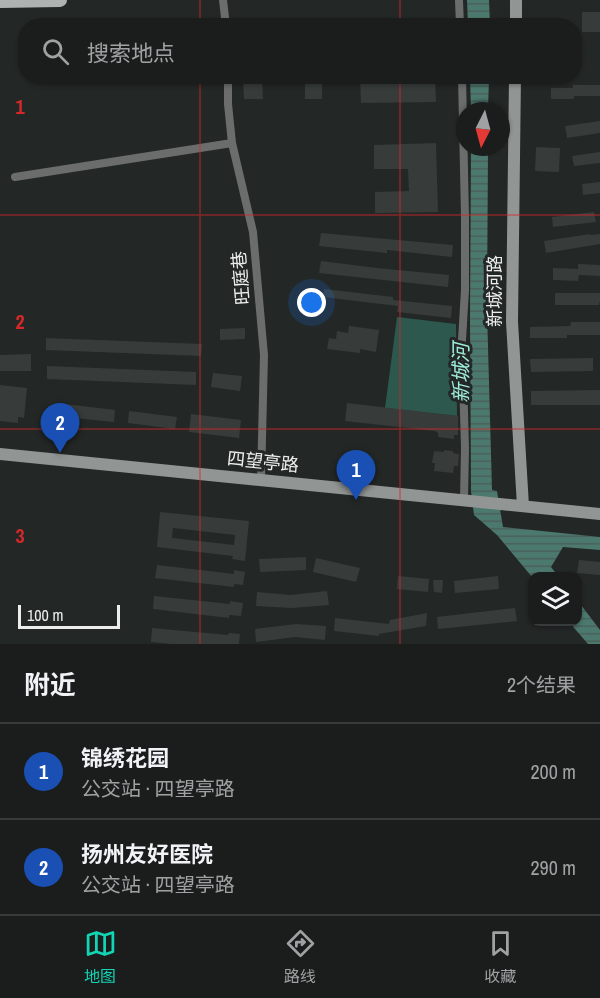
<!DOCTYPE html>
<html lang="zh">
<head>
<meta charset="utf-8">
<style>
  :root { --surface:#1a1d1c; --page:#272a29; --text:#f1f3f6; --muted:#9fa2a3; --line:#383b3b; --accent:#11d5b4 }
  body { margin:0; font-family:"Archivo Narrow","Noto Sans SC",sans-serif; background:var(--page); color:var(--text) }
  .controls { position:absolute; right:18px; bottom:18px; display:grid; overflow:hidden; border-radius:12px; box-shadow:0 2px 4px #0004 }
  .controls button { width:54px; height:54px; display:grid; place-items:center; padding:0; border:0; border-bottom:2px solid var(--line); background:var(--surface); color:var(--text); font:30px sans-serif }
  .compass { position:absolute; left:456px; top:102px; width:54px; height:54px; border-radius:50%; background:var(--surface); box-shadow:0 2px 4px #0004; rotate:186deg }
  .scale { position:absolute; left:18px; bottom:15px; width:102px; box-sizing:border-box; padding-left:6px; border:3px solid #ebeeed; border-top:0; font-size:16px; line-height:21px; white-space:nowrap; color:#ebeeed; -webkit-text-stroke:4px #232726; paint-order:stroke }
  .you { position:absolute; left:312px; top:303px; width:21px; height:21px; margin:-15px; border:4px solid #fff; border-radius:50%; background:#1a73e8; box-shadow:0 0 0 9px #1a73e833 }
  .badge { display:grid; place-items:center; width:39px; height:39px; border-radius:50%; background:var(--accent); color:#fff; font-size:20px; font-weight:700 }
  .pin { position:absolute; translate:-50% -50px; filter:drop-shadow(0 2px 3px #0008) }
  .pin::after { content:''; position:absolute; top:32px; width:21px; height:18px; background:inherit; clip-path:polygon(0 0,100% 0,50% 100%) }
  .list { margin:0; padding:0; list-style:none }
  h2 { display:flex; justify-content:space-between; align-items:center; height:78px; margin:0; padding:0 24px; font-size:26px }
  h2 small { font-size:20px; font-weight:400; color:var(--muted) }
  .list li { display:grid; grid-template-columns:39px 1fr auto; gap:18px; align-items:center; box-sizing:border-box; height:96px; padding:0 24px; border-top:2px solid var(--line) }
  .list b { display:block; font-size:22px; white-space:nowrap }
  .list p { margin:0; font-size:20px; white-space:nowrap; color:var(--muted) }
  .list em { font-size:20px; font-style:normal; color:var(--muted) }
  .icon { flex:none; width:33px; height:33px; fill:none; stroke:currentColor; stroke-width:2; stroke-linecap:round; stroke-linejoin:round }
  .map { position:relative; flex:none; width:600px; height:644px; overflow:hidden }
  .search { position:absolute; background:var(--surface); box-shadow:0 2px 4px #0004; left:18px; right:18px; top:18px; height:66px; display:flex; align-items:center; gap:15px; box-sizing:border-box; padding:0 21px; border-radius:24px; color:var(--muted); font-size:22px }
  .sheet { height:270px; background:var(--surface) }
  nav { display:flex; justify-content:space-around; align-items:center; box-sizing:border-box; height:84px; border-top:2px solid var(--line); background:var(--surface); font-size:16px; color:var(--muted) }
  nav a { display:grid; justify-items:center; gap:3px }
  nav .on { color:var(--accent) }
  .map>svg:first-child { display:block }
</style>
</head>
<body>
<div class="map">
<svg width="600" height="644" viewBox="0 0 600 644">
  <defs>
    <pattern id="water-rules" width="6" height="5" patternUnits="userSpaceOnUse" patternTransform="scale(1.5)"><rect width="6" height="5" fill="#4c796e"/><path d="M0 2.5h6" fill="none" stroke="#49605a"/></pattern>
  </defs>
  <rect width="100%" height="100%" fill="#232726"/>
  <path fill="#2c584e" d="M397,317L456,324L457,416L385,408Z"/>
  <path fill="url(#water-rules)" d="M467,0H489L490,25H468Z
    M470,77H489L488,111H471Z
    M471,147H488L487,311L492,490L497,491L503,527L600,537V550L563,547L551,567L558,576L532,577L497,535L474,515L471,491L470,318Z
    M578,601L600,630V644H588L569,622H578Z"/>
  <path fill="#373c3b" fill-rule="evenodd" d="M582,12H600V32H582Z
    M243,76H262L263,99H244Z
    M305,76H322V99H305Z
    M360,76H435L436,102L361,103Z
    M573,85H600V96H574V99H551V88H573Z
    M600,121V133L567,138L565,126Z
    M436,143L438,212L375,213V192L409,191L408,169H374V145Z
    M536,147L560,148L559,172L535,171Z
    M600,152V163L574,166L572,156Z
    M600,182V193L583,195L582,184Z
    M594,212L596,222L553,227L552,217Z
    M321,233L453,245L452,257L387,250V253L319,246Z
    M590,234L591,235L600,234V244L546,253L544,241Z
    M321,261L377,268L449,275L448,287L319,273Z
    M578,264L600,265V276L579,275L578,281L553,280V268L578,269Z
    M324,289L393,297V300L452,306L451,318L397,312L398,306L323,297Z
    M555,293H600V301L599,305H555Z
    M571,322H600V335H567V338H530V327L570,326Z
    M349,326L379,330L376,352L360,349V353L327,349L329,338L336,339L337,331L348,333Z
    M245,328V339L220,340V329Z
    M46,338L202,344L201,356L46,350Z
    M31,354V371H0V355Z
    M593,358V371L531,372L530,359Z
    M47,366L196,372V385L47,379Z
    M213,373L242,376L240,391L211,387Z
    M0,385L27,388L24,418L18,417V423L0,421Z
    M600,390V405H531V391Z
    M347,403L458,416V435H454V439L438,437V433L435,431L345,421Z
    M65,404L115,410L114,422L64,417Z
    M129,411L177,417L175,429L128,423Z
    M191,414L241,420L239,438L189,432Z
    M444,450L453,451V453L459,454L458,466H454L453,473L434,471L435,463H432L434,451L444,452Z
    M160,512L249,521L245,561L232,559L233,556L157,547ZM173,528L235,535L234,545L172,538Z
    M306,557V570L260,572L259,559Z
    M316,558L360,568L356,582L313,572Z
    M579,560L600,562V575L577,573Z
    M157,565L234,574V570L245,572L243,585L234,584V587L155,578Z
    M398,576L429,579L428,592L397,589Z
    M498,576L499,589L455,593L454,581Z
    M433,580H443L442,593L434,592Z
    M327,591L329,605L292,608L256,606L257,592L291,595Z
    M154,596L230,604V601L243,603L241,616L229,615V618L153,609Z
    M515,608L517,621L438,629L437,617Z
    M427,613L426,626L379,634V636L334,631L335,618L389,624L390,620Z
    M296,624L326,626L325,640L295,637L256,642L255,629Z
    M152,628L228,635L229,633L240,634L239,644H171L151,642Z"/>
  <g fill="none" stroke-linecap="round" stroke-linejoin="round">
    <path stroke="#6a6d6c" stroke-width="8" d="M223,0L226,26
      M459,0L460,26
      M228,76V104L232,143L253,232L264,355L261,480
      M462,76L465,216V290L462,340L465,448L464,500
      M15,177L232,143"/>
    <path stroke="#919593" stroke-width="12" d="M516,26V0
      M515,76L512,322L523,506
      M0,454L600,514"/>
    <path stroke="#aeb3b2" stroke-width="14" d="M0,1L60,0"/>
  </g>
  <path fill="none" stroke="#d62828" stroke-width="1.5" stroke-opacity="0.55" d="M200,0V26M400,0V26M200,76V644M400,76V644M0,215H600M0,429H600"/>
  <g text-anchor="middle" stroke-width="6" stroke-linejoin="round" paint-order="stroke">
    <g font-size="18" fill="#ebeeed" stroke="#232726">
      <text transform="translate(241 278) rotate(-95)" y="6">旺庭巷</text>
      <text transform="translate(495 291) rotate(-90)" y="6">新城河路</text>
      <text transform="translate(263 462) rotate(6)" y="6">四望亭路</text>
    </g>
    <g font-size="20" font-style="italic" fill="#9dedd8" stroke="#232726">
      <text transform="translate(461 373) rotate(-90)" y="7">新城河</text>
    </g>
  </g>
  <g font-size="20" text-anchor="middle" font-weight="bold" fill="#d62828" stroke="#232726" stroke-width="6" stroke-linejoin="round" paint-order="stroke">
    <text x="20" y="114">1</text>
    <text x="20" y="329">2</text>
    <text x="20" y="543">3</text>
  </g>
</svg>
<div class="controls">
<button><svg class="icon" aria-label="layers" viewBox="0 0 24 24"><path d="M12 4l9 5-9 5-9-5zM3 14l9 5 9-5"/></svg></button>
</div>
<svg class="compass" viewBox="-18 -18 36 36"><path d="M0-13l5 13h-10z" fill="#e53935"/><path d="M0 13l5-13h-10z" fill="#9fa2a3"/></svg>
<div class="scale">100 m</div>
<div class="you"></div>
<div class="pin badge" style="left:356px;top:500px;background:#1a4fb4">1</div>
<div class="pin badge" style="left:60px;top:453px;background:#1a4fb4">2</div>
<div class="search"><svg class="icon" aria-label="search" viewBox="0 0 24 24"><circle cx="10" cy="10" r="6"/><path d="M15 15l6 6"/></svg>搜索地点</div>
</div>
<section class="sheet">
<h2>附近<small>2个结果</small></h2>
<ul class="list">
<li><span class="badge" style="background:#1a4fb4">1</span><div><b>锦绣花园</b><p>公交站 · 四望亭路</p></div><em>200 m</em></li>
<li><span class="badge" style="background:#1a4fb4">2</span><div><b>扬州友好医院</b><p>公交站 · 四望亭路</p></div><em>290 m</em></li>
</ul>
</section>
<nav>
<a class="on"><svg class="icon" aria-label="map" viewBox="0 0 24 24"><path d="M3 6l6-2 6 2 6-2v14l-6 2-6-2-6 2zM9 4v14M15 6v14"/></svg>地图</a>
<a><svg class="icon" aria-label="directions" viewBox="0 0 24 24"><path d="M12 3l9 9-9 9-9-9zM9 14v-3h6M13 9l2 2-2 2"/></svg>路线</a>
<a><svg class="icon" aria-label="saved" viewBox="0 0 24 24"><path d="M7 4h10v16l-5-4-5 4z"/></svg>收藏</a>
</nav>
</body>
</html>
